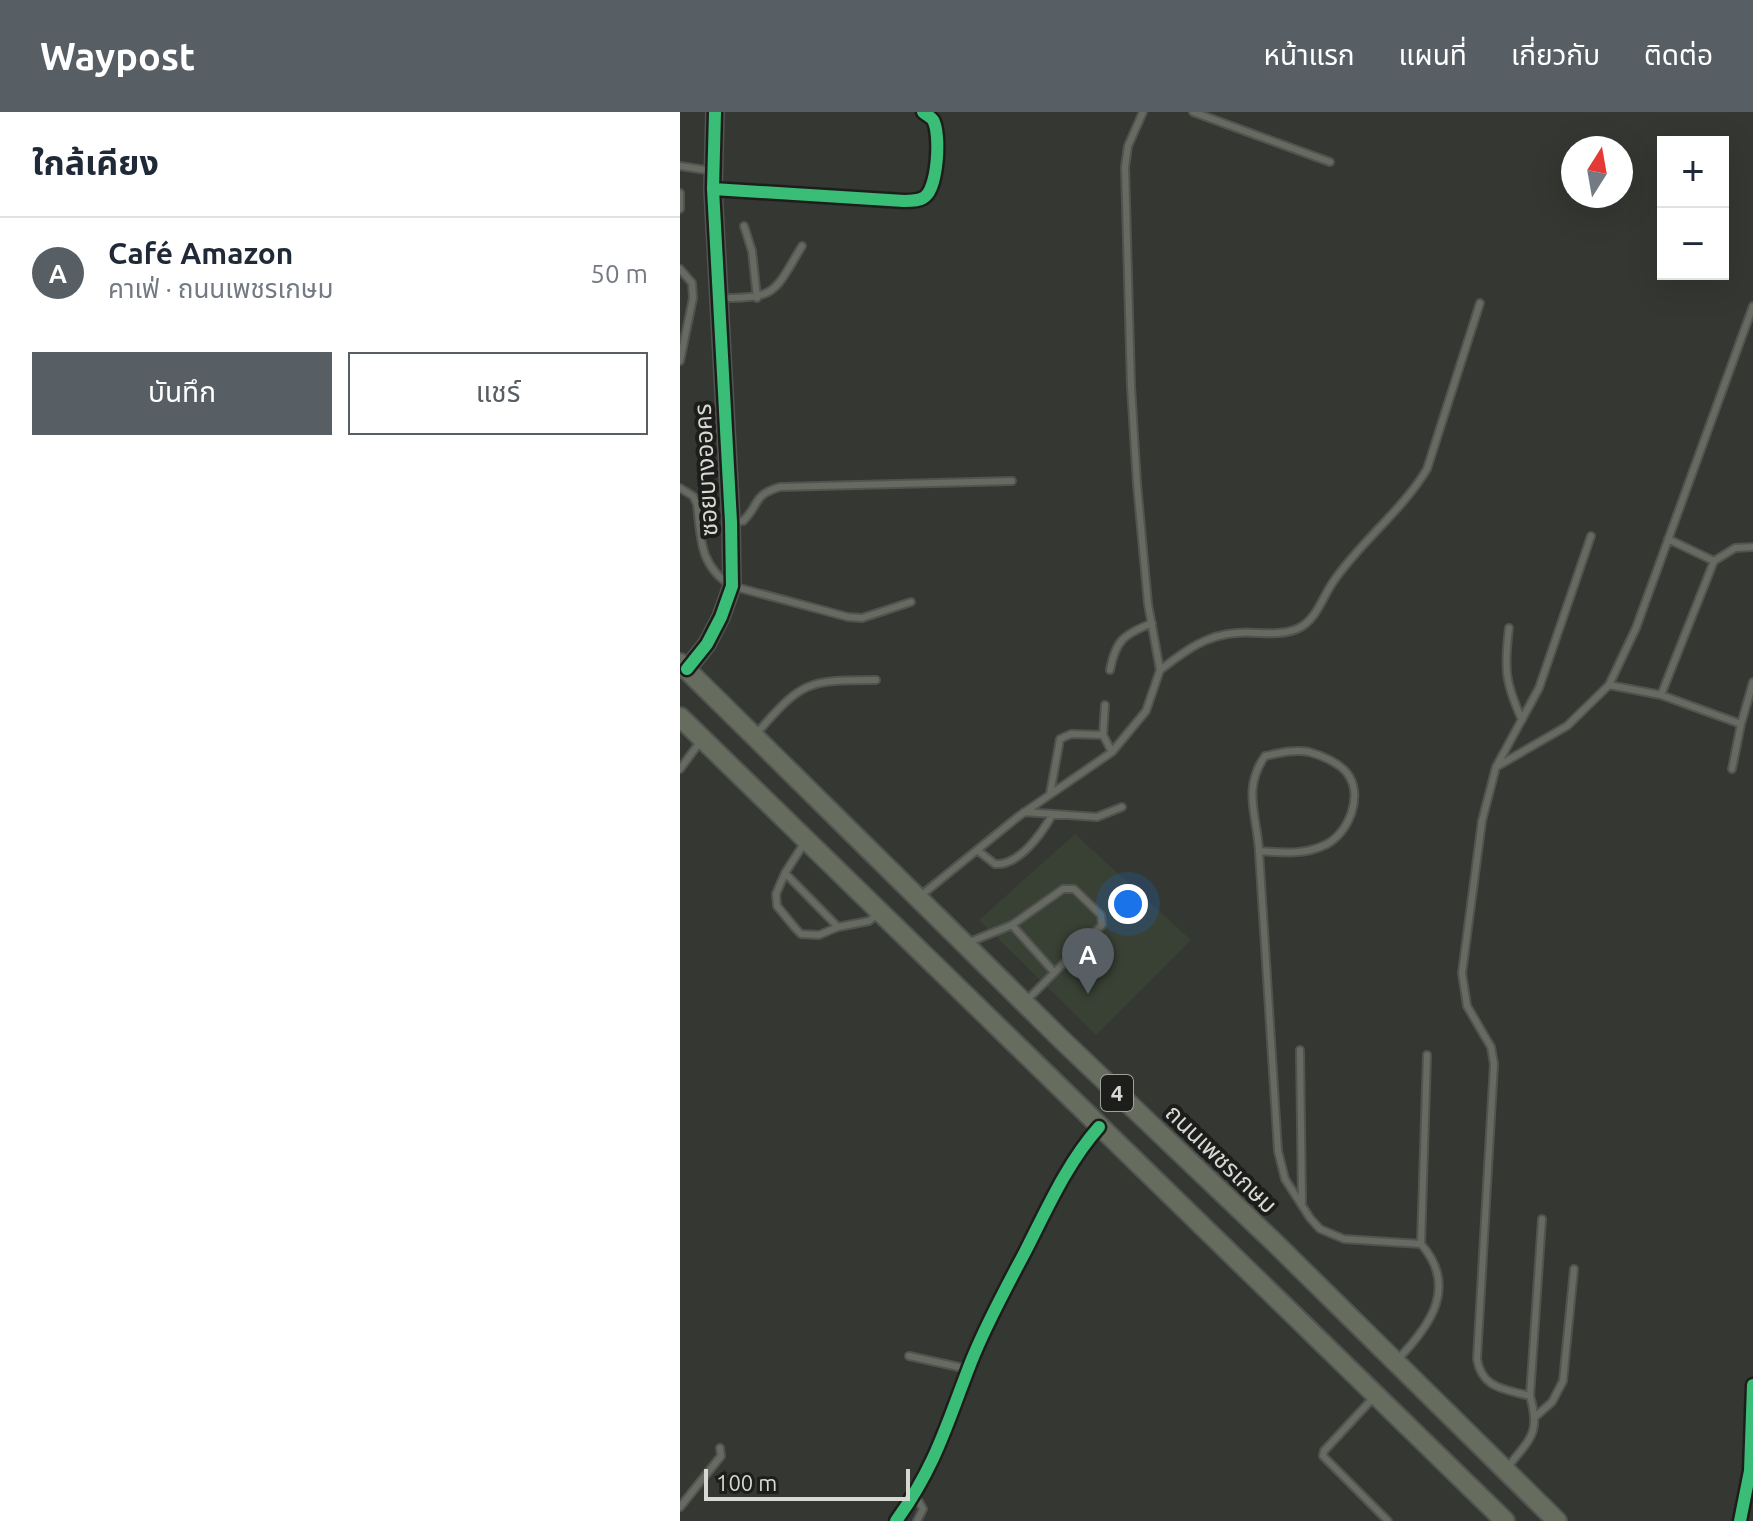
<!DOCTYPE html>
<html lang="th">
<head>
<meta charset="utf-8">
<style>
  :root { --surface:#fff; --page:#f6f6f7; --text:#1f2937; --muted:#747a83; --line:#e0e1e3; --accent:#585f64 }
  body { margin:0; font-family:Ubuntu,"Noto Sans Thai",sans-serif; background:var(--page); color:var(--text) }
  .controls { position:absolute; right:24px; top:24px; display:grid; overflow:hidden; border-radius:0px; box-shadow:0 8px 32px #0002 }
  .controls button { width:72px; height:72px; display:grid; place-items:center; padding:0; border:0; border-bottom:2px solid var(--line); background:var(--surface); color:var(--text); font:40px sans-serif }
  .compass { position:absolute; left:881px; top:24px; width:72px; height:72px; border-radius:50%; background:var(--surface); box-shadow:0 8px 32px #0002; rotate:11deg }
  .scale { position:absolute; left:24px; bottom:20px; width:206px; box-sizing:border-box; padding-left:8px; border:4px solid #d7d9d5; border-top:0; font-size:22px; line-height:28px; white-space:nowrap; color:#d7d9d5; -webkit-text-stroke:6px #1d1e1b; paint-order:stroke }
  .you { position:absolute; left:448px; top:792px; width:28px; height:28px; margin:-20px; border:6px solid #fff; border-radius:50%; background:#1a73e8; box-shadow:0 0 0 12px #1a73e833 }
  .badge { display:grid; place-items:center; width:52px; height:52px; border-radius:50%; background:var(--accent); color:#fff; font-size:26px; font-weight:700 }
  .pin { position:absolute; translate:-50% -66px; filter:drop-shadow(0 2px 4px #0008) }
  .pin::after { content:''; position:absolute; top:42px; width:28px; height:24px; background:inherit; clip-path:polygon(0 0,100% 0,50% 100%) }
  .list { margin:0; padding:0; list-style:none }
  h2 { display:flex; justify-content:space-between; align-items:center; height:104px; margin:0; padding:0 32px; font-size:34px }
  h2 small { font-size:26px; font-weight:400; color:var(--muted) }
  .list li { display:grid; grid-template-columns:52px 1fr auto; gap:24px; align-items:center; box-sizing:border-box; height:112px; padding:0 32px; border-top:2px solid var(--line) }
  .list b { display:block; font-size:30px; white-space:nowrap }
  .list p { margin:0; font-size:26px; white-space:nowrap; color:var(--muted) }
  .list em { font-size:26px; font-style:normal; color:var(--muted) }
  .actions { display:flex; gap:16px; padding:24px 32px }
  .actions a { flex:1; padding:18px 0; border:2px solid var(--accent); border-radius:0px; text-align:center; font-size:28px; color:var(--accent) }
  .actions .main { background:var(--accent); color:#fff }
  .map { position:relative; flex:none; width:1073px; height:1409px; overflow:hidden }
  header { display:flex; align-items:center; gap:48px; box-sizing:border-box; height:112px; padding:0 40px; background:var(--accent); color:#fff }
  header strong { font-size:38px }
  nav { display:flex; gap:44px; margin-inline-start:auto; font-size:28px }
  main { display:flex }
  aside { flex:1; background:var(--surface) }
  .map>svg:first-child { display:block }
</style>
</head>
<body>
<header>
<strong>Waypost</strong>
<nav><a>หน้าแรก</a><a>แผนที่</a><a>เกี่ยวกับ</a><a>ติดต่อ</a></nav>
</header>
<main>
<aside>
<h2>ใกล้เคียง<small></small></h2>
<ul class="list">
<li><span class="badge">A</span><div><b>Café Amazon</b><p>คาเฟ่ · ถนนเพชรเกษม</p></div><em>50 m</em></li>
</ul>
<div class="actions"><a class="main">บันทึก</a><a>แชร์</a></div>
</aside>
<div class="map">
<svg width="1073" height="1409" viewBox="0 0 1073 1409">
  <rect width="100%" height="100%" fill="#343732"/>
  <path fill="#394034" d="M395,722L511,828L416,923L299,808Z"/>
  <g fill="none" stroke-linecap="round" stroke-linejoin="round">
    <defs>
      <path id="lane" d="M513,0L650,50
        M0,54L32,59
        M0,81V97
        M64,114L72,139L77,186
        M0,157L12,171L13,186L0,249
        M42,186C98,186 94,180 122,134
        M0,376L13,384L17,392C21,426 19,454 52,474L168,505L182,506L231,490
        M51,410L63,409C80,393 72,383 100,375L332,369
        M1034,449L1055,436L1073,435
        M829,516C824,557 825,570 842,608
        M430,558C436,527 444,523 472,511
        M480,558C504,540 525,523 556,521C576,519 597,525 617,517C636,509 642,486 653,470C681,429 722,399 747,357L800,191
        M929,573L981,583L1061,612L1073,570
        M981,583L1034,449L988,427
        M425,593L423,623L432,640
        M77,621C122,569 127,568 196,568
        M816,655L887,614L929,573L956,516L1073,194
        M0,657L20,630
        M1052,657L1061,612
        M370,682L380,627L391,622L423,623
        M344,700L417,705L442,695
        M125,730L105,761L96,782L97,794L116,817L121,822L139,823L158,815L189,809L199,801
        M297,738L315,752C339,754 362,721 372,703
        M579,739C602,741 626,743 647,732C669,720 684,683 667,661C659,651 641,643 629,640C615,637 599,641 585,644C562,677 577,703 579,739L598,1039L605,1067L630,1106L640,1117L664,1127L741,1132
        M105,761L158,815
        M239,785L339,704L432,640L466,599L480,558L468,492L457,372L451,274L445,55L448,34L463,0
        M332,813L374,860
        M287,831L332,813L383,777H394L421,803L422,813L347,888
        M620,938L622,1090
        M229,1244L288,1257
        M718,1247C751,1213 778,1174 741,1132L747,943
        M850,1284C825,1277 802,1277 797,1247L814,952L811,935L787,894L782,861L802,709L816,655L859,576L911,424
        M694,1285L644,1339L643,1344L708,1409
        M855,1305L872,1290L883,1269L894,1157
        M828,1355C850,1326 861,1322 850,1284L862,1107
        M235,1383L243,1397L237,1409
        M0,1395L41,1344L40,1336"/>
      <path id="street" d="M33,77L224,89C230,89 238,89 243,86C258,79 261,21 253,8C251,5 245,2 243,0
        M216,1409C256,1354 267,1311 291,1250C306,1212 326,1176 345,1140C367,1097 387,1051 419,1015
        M1060,1409L1070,1359L1073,1273"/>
      <path id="secondary" d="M7,557L27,532L41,505L52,474L51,410L33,77L35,0"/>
      <path id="primary" d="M0,551L382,928L595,1131L877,1409
        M0,605L825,1409"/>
    </defs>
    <use href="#lane" stroke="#515350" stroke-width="10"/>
    <use href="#street" stroke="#515350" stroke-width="16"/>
    <use href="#secondary" stroke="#515350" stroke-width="20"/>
    <use href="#primary" stroke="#515350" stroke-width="22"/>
    <use href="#lane" stroke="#666a61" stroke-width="6"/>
    <use href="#street" stroke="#666a61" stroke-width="12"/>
    <use href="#secondary" stroke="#61675b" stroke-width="16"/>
    <use href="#primary" stroke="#666d5f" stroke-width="18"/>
    <defs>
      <path id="cycleway" d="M33,77L224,89C230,89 238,89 243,86C258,79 261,21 253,8C251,5 245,2 243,0
        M7,557L27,532L41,505L52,474L51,410L33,77L35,0
        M216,1409C256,1354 267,1311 291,1250C306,1212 326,1176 345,1140C367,1097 387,1051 419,1015
        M1060,1409L1070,1359L1073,1273"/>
    </defs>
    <use href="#cycleway" stroke="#1d1e1b" stroke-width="17"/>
    <use href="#cycleway" stroke="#3abd76" stroke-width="12"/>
  </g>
  <g text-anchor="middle" stroke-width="8" stroke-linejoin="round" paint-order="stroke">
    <rect fill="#1d1e1b" stroke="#9fa19d" stroke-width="2" x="421" y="963" width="32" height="36" rx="6"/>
    <g font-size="22" font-weight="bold" fill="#d7d9d5">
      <text x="437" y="989">4</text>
    </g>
    <g font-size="24" fill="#d7d9d5" stroke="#1d1e1b">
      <text transform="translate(26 358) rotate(-93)" y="8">ซอยบางออคร</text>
      <text transform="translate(541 1047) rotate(44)" y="8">ถนนเพชรเกษม</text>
    </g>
  </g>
</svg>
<div class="controls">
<button>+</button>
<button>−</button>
</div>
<svg class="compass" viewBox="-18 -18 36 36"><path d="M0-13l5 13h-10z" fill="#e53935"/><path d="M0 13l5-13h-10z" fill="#747a83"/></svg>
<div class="scale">100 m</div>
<div class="you"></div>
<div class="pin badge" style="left:408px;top:882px">A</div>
</div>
</main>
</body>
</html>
